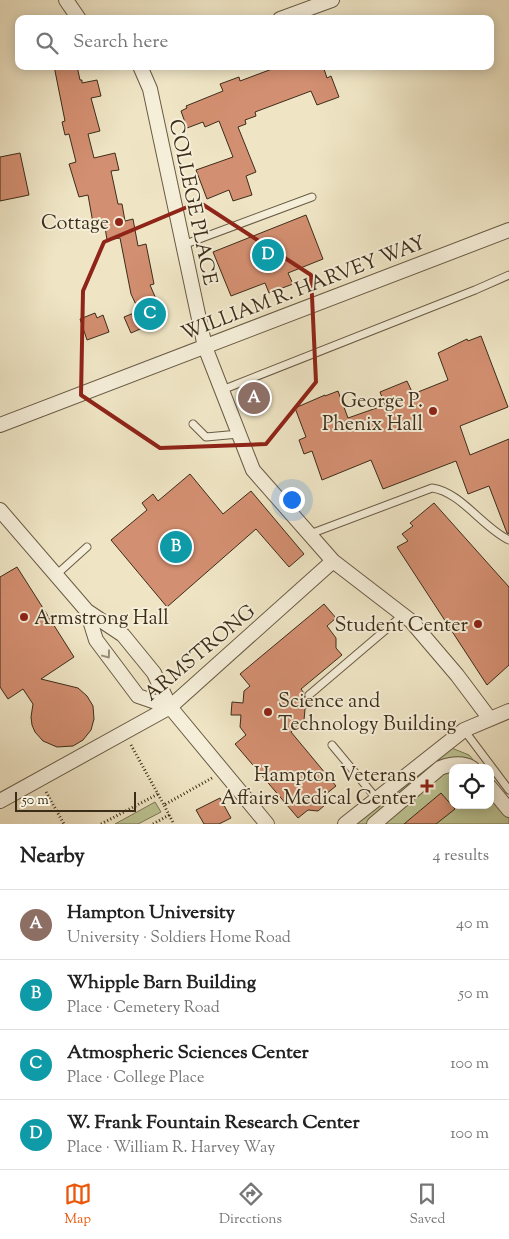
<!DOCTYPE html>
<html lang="en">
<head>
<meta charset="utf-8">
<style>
  :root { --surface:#fff; --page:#f6f6f6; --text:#222; --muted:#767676; --line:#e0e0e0; --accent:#ea580c }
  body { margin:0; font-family:"Sorts Mill Goudy",serif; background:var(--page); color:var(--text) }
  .controls { position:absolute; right:15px; bottom:15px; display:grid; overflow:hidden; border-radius:10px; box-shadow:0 2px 12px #0003 }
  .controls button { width:45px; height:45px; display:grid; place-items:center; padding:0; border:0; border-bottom:1px solid var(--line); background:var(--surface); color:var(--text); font:25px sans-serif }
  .scale { position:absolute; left:15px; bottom:12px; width:121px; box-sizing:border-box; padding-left:5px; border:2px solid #3c2d19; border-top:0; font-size:14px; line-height:18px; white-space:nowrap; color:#3c2d19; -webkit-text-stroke:4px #f5eed9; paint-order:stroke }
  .you { position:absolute; left:291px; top:499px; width:18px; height:18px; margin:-12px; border:4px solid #fff; border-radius:50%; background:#1a73e8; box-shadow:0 0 0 8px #1a73e833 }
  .badge { display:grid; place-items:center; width:32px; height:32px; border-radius:50%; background:var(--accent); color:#fff; font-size:16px; font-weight:700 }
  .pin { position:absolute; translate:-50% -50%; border:2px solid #fff; box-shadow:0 1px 5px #0006 }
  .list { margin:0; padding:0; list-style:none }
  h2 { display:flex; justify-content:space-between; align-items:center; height:65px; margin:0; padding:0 20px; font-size:21px }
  h2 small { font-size:16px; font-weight:400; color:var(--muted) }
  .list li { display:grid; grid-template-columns:32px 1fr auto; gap:15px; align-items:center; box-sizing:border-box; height:70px; padding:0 20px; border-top:1px solid var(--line) }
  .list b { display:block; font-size:19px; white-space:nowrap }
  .list p { margin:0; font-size:16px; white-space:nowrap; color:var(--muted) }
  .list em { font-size:16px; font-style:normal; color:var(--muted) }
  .icon { flex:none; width:28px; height:28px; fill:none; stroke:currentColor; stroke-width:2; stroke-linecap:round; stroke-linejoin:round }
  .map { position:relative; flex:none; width:509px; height:824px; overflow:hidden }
  .search { position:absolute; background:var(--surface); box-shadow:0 2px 12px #0003; left:15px; right:15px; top:15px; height:55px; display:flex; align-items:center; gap:12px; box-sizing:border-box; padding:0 18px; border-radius:10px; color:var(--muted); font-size:19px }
  .sheet { height:345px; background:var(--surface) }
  nav { display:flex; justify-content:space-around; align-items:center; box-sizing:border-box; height:70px; border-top:1px solid var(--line); background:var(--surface); font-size:14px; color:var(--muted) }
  nav a { display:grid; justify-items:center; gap:2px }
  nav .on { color:var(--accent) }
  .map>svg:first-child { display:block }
</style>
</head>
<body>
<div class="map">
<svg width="509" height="824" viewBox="0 0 509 824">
  <rect width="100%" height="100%" fill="#efe5c5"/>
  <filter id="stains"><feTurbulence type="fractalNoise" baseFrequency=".004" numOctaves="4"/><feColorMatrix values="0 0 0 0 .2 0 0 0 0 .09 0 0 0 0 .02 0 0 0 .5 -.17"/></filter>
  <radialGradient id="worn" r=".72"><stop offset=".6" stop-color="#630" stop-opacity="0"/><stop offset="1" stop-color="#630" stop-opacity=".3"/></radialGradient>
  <path fill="#bcc392" stroke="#7c7856" d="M449,747L469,755L480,768H453V805H490V780L509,803V824H355Z
    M155,802L161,812L138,824H115Z"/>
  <path fill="#d38f71" stroke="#3c2d19" d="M54,66H77L80,80H82V83L97,80L101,96L91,98L100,131L88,134L94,158L115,153L119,170L111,171L118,204H122L125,221L133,219L138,246L146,244L154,284L150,285L165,320L148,328L147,326L131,333L124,317L139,311L131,294L120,238L107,240L104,221L93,223L88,195L79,197L69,164L76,162L69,134L65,135L62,122L65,121Z
    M280,66H323L327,78L331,76L339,97L317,105L311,91L255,112L256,116L245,120L246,124L238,127L256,172L246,176L252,195L233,201L229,190L207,199L196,170L233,157L219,121L205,127L203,122L187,128L181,111L187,108L186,106L223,91L220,84L239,77L240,81Z
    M20,153L29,195L0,201V157Z
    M306,215L323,259L288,273L293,284L269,293L265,283L231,296L213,252Z
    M95,313L97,318L103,315L109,332L87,340L80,319Z
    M481,336L508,407L460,426L470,455L509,439V534L507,533L489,486L468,494L456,461L383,489L371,460L322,480L312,451L304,454L299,440L306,437L295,408L325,395V396L338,391L348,418L385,405L380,392L407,381L413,394L448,380L438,353L467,339L468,341Z
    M190,474L223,514L251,491L304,554L289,567L256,529L167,607L111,540L147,510L142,503L153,494L158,501Z
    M434,503L509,587V665L487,685L397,547L408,541L402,534L413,526L410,523Z
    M17,567L74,657L41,679L78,688L87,696L93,706L94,719L91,730L83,740L73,746L57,747L43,741L35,732L32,725L31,717L33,704L23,689L8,699L0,687V577Z
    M324,604L336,618L327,626L336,638V648L342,655L301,689L304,693L305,698L313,703L305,709L304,720L291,732L336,786L326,794L325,805L318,811L308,810L298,818L235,744L246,735L240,727L241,715H231L232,702L243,703L244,691L250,686L240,674Z
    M441,793L455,809L436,824H404Z
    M220,798L231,818L219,824H204L196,810Z"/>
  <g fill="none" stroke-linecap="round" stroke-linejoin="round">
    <defs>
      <path id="service" d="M183,245L312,197
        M222,390L475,290L509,275
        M193,424L206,437L239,434
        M310,534L432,488C461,492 482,527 509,540
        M56,575L87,547
        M309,695L403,615
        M464,730L509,790
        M332,745L377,799"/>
      <path id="minor" d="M66,0L79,19
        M280,19L332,0
        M140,66L150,89L205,347L253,470L333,561L411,621L457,675L490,719
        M0,425L509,230
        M0,510L87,611L123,635L154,673L170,707L267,824
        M87,611L96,640L138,696L170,707
        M490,787L509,810
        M0,801L170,707L333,561
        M345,824L464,730L509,711
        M374,824L440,768C451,764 462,762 472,768"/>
    </defs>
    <use href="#service" stroke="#695b44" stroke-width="9"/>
    <use href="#minor" stroke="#695b44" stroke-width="16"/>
    <path stroke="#3c2d19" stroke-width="3" stroke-dasharray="1 2.5" stroke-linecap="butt" d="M131,745L164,805L212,778
      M46,792L64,824
      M169,815L174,824
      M101,824L158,794
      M153,824L169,815L164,805"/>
    <use href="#service" stroke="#f5eed9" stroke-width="7"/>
    <use href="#minor" stroke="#f5eed9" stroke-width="14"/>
  </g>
  <defs><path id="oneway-chevron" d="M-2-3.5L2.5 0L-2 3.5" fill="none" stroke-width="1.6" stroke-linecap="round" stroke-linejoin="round" transform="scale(1.25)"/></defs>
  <use stroke="#988e79" href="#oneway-chevron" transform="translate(107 655) rotate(53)"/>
  <path fill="none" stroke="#8f2418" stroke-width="4" stroke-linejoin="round" d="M199,202L311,275L316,382L266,444L160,448L81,395L83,291L104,242Z"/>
  <g fill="#8f2418" stroke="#f5eed9" stroke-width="2">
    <circle cx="119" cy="222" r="5"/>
    <circle cx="433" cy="411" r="5"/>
    <circle cx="24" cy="617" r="5"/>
    <circle cx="478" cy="624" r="5"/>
    <circle cx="268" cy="712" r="5"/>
    <path d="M424.5 778.5h5v5h5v5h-5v5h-5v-5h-5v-5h5z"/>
  </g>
  <g text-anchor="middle" stroke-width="4" stroke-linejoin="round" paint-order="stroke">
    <g font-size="20" fill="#3c2d19" stroke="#f5eed9">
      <text transform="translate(194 202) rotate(78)" y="7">COLLEGE PLACE</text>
      <text transform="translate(303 287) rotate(-21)" y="7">WILLIAM R. HARVEY WAY</text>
      <text transform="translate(199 652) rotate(-40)" y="7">ARMSTRONG</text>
    </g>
    <g font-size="20" fill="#3c2d19" stroke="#f5eed9" text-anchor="end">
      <text x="109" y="229">Cottage</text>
      <text x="423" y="407">George P.<tspan x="423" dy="23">Phenix Hall</tspan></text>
      <text x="34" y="624" text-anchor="start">Armstrong Hall</text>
      <text x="468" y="631">Student Center</text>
      <text x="278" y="707" text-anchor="start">Science and<tspan x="278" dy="23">Technology Building</tspan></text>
      <text x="416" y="781">Hampton Veterans<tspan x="416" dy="23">Affairs Medical Center</tspan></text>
    </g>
  </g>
  <rect width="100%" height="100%" filter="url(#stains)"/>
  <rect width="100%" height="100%" fill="url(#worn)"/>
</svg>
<div class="controls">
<button><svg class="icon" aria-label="locate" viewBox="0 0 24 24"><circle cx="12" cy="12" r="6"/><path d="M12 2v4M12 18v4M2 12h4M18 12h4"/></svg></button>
</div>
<div class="scale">50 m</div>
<div class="you"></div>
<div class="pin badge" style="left:254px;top:398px;background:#8d6e63">A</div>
<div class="pin badge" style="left:176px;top:547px;background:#0f9aa8">B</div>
<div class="pin badge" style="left:150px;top:314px;background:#0f9aa8">C</div>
<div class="pin badge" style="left:268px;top:255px;background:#0f9aa8">D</div>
<div class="search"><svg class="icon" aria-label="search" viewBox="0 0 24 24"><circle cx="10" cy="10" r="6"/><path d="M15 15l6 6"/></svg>Search here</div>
</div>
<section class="sheet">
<h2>Nearby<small>4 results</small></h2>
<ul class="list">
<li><span class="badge" style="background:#8d6e63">A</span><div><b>Hampton University</b><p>University · Soldiers Home Road</p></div><em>40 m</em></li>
<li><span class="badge" style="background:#0f9aa8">B</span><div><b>Whipple Barn Building</b><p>Place · Cemetery Road</p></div><em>50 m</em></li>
<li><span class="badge" style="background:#0f9aa8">C</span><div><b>Atmospheric Sciences Center</b><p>Place · College Place</p></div><em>100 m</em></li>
<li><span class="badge" style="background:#0f9aa8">D</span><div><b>W. Frank Fountain Research Center</b><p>Place · William R. Harvey Way</p></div><em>100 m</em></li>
</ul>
</section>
<nav>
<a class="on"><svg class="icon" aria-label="map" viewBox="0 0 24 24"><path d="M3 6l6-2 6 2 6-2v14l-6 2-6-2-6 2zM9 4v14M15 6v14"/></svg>Map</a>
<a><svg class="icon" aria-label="directions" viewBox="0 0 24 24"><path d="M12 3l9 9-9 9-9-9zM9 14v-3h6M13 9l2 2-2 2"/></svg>Directions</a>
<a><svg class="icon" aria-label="saved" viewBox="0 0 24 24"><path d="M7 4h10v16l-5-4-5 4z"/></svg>Saved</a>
</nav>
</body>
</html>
